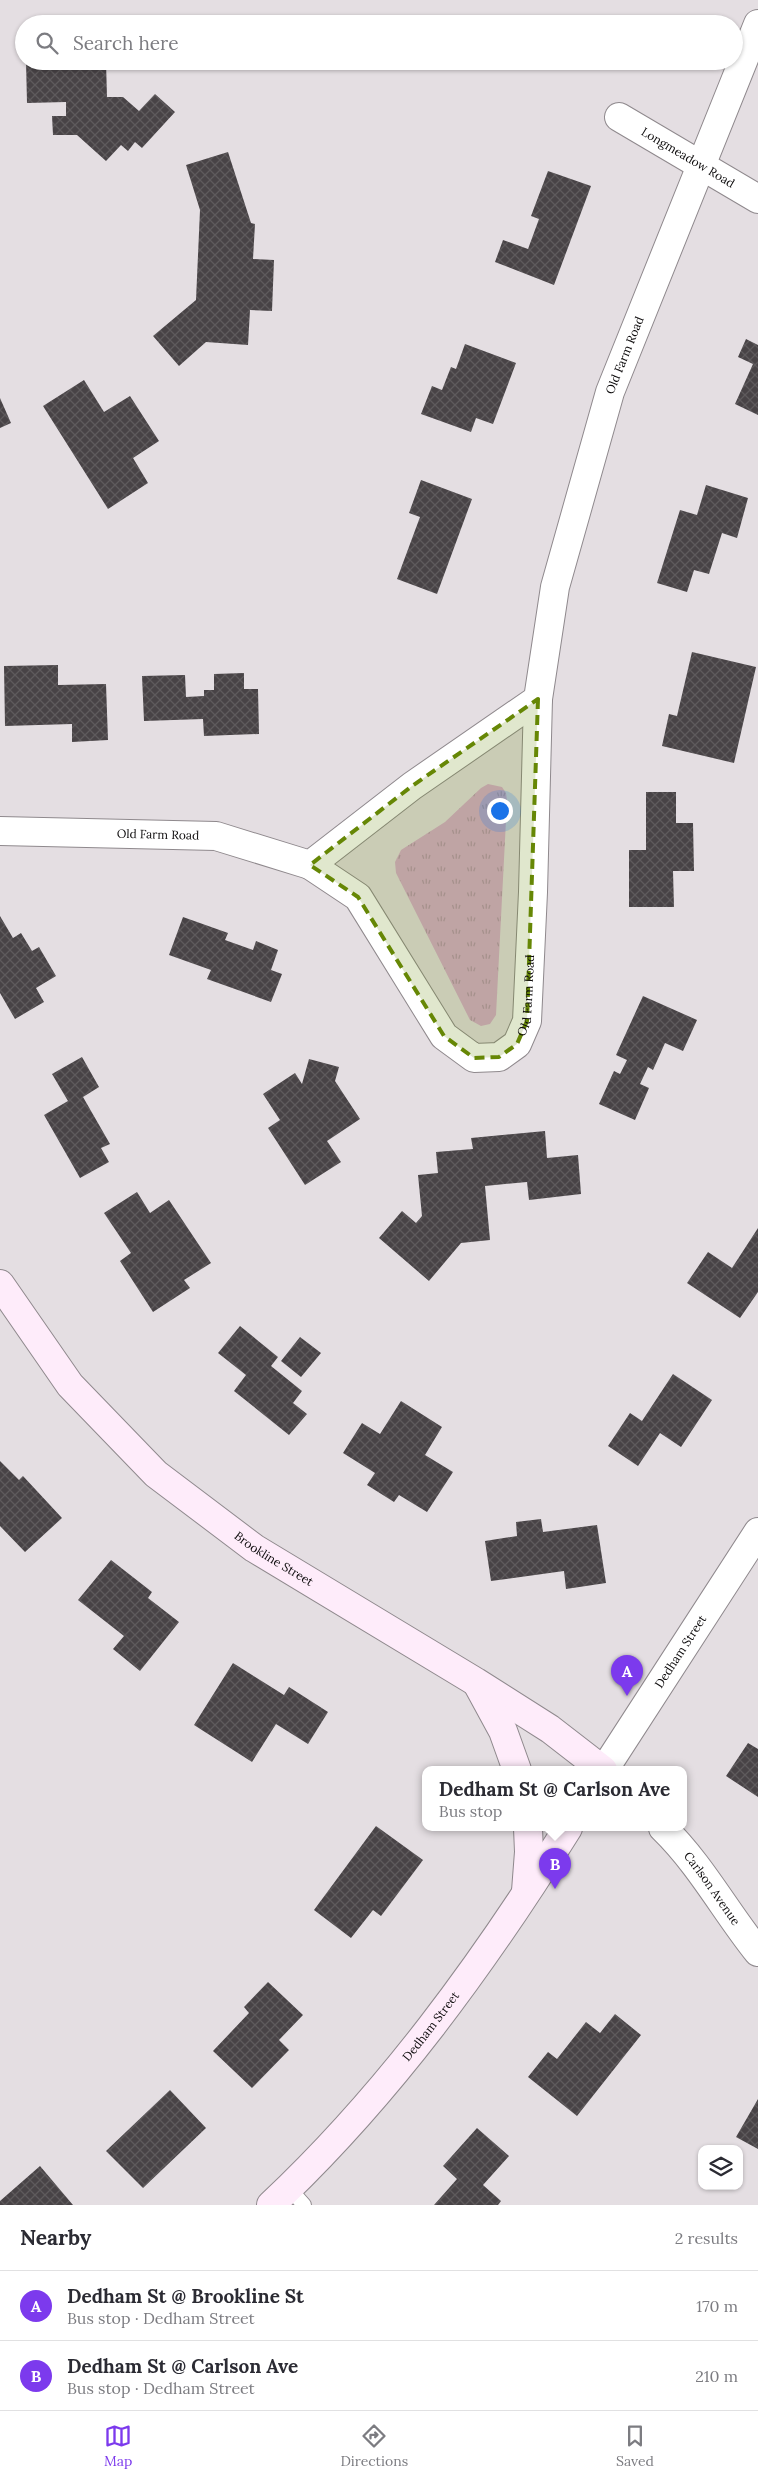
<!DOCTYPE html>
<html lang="en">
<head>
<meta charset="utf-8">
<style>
  :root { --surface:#fff; --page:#f2f2f3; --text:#2b2b33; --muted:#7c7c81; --line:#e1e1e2; --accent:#7c3aed }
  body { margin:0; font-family:Lora,serif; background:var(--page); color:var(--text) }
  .controls { position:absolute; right:15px; bottom:15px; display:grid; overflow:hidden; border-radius:10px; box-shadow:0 1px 4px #0004 }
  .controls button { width:45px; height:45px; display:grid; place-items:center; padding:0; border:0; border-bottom:1px solid var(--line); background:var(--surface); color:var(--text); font:25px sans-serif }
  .you { position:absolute; left:499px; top:810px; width:18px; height:18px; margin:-12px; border:4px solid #fff; border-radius:50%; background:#1a73e8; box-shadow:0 0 0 8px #1a73e833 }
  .badge { display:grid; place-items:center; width:32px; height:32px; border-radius:50%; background:var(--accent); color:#fff; font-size:16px; font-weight:700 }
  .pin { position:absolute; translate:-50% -41px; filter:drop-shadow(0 1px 2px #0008) }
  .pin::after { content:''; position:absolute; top:26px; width:18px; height:15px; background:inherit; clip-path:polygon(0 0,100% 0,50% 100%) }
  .popup { position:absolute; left:422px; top:1766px; width:265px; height:65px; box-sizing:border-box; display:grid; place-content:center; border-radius:10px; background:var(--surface); filter:drop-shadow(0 1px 4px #0005); font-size:16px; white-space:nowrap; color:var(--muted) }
  .popup b { font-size:19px; color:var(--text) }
  .popup::after { content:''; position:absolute; left:50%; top:100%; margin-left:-10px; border:10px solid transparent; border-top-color:var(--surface) }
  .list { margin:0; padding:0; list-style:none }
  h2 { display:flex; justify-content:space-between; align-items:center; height:65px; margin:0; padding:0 20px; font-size:21px }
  h2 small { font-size:16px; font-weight:400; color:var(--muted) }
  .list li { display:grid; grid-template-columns:32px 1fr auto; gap:15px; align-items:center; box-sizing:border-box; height:70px; padding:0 20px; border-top:1px solid var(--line) }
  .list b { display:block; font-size:19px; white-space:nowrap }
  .list p { margin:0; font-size:16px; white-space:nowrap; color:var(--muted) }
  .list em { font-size:16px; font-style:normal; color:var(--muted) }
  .icon { flex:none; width:28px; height:28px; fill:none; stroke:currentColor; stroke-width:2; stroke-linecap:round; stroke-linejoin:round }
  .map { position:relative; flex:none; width:758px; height:2205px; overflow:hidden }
  .search { position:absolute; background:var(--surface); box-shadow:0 1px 4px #0004; left:15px; right:15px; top:15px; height:55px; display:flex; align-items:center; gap:12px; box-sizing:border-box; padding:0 18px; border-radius:28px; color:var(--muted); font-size:19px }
  .sheet { height:205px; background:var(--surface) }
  nav { display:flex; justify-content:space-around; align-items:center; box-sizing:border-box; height:70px; border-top:1px solid var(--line); background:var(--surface); font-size:14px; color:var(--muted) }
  nav a { display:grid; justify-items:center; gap:2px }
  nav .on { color:var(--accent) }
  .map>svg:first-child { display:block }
</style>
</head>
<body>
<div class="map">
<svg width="758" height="2205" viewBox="0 0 758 2205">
  <defs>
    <pattern id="park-tufts" width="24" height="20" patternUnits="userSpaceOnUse" patternTransform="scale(1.25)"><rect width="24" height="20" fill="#d6accc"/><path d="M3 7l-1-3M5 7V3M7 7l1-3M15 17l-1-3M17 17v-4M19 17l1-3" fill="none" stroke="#b693ae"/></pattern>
    <pattern id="building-cross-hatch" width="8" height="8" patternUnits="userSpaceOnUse" patternTransform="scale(1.25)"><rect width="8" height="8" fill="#484346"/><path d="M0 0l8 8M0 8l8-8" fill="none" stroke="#5e5a5c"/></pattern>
  </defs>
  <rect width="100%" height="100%" fill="#e4dee2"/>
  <path fill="url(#park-tufts)" d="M488,784L502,787L506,793L507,801L496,1015L490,1024L481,1026L470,1020L396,873L395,862L401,850L445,822L481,788Z"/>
  <path fill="url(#building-cross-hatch)" d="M96,21V24H60V22Z
    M26,61H106L107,97H123L139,111L155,94L175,112L142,148L135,142L128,151L121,145L106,161L77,135H53L52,116H66V102L27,103Z
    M228,152L251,223L255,224L253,259L274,260L272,311L250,310L248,345L206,342L179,366L153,336L196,300L200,210L186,165Z
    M548,171L591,186L554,285L495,262L503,240L528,249L539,219L531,216Z
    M746,339L758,345V415L735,404L753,364L738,357Z
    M465,344L516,363L493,424L476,418L471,432L421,414L432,386L442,390L451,367L456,369Z
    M84,380L104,412L130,396L159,441L133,458L148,483L108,509L43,406Z
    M0,398L11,423L0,428Z
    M421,480L472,499L437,594L397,579L420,517L409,513Z
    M706,485L748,498L737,538L722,533L709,574L694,570L687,592L657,583L680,510L697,515Z
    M692,652L756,667L734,763L662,746L669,714L677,716Z
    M58,665V685L106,684L108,740L72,742V724L5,726L4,666Z
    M244,673V689H258L259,734L204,736L203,719L144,721L142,676L185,675L186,697L204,696V690H214V674Z
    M646,792H676V823H693L694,871H673L674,907H629V850H646Z
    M0,916L13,938L21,933L32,951L39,947L56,976L36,988L44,1002L15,1019L0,993Z
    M183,917L228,933L225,940L253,950L256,941L278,950L271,970L282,974L271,1002L207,979L211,970L169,955Z
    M643,996L697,1020L683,1051L665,1043L653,1070L648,1067L640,1084L649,1088L635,1120L599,1104L614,1071L620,1074L627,1060L616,1055Z
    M82,1057L99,1087L83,1097L110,1144L101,1148L109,1162L80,1178L44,1115L68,1101L52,1074Z
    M309,1059L339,1067L335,1081L360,1119L327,1141L341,1162L305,1185L268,1128L280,1120L263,1094L295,1073L302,1084Z
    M545,1131L547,1158L578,1155L581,1194L529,1200L527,1182L485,1186L490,1240L461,1243L429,1281L379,1238L402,1211L416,1223L422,1216L418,1175L438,1173L436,1152L473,1149L471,1138Z
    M137,1192L150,1213L169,1200L211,1263L184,1280L190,1288L153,1312L120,1261L131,1253L104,1213Z
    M758,1228V1292L740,1318L687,1283L708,1252L732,1268Z
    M240,1326L278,1357L271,1366L302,1391L293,1403L307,1414L289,1435L234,1391L246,1375L218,1353Z
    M300,1337L321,1353L301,1377L281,1361Z
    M673,1374L712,1400L681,1447L660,1433L638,1466L608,1446L630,1413L642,1421Z
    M401,1401L442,1427L425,1455L453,1472L427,1512L399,1495L394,1502L367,1485L375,1473L343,1453L362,1423L380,1434Z
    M0,1461L19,1480L23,1476L62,1518L25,1552L0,1526Z
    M541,1519L543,1532L597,1525L606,1583L566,1589L564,1571L491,1581L485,1541L517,1536L516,1522Z
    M111,1560L152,1592L148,1598L179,1622L140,1671L113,1649L124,1636L78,1600Z
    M233,1663L284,1695L289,1687L328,1712L308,1744L276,1724L252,1762L194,1725Z
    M748,1743L758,1749V1797L726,1776Z
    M376,1826L423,1860L381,1916L373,1910L351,1938L314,1910Z
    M268,1982L303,2015L279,2040L289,2050L252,2088L213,2051L249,2013L244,2007Z
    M615,2014L641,2035L577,2116L528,2077L548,2052L557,2059L586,2022L600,2033Z
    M170,2090L206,2128L143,2188L106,2151Z
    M758,2099V2149L736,2137Z
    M477,2128L509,2156L483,2185L501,2201L498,2205H434L457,2179L443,2166Z
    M40,2166L73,2205H0V2201Z"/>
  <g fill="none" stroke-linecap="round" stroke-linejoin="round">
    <defs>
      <path id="service" d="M289,2188L304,2205"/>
      <g id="minor">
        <path id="s1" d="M619,117L758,199"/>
        <path id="s2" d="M0,831L216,836L310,865L412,786L538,699L555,587L610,392L758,24"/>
        <path id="s3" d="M310,865L358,897L444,1036L474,1058L499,1057L517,1044L527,1021L533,892L538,699"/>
        <path id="s4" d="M663,1828C701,1865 725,1911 758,1952"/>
      </g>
      <g id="tertiary">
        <path id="s5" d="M604,1770L758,1532"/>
      </g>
      <g id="secondary">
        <path id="s6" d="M0,1284L70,1385L156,1474L254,1548L476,1682L550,1729L603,1770"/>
        <path d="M478,1685L503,1731L517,1770"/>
        <path d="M526,1891L529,1852L528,1828"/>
        <path id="s7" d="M271,2205C388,2095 483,1964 568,1828"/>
      </g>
    </defs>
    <use href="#service" stroke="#8f898d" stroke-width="16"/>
    <use href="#minor" stroke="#8f898d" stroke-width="30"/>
    <use href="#tertiary" stroke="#8f898d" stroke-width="30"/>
    <use href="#secondary" stroke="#8f898d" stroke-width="30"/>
    <use href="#service" stroke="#fff" stroke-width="14"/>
    <use href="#minor" stroke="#fff" stroke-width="28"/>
    <use href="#tertiary" stroke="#fff" stroke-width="28"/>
    <use href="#secondary" stroke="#feecfa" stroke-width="28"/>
  </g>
  <path fill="#668705" fill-opacity="0.2" stroke="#668705" stroke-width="4" stroke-dasharray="10 6" stroke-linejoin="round" d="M538,699L527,1021L517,1044L499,1057L474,1058L444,1036L358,897L310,865L412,786Z"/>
  <g text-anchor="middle" stroke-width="5" stroke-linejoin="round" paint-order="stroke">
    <g font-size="12" fill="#0e0c0d" stroke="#e4dee2">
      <text dy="4" stroke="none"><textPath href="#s1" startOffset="80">Longmeadow Road</textPath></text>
      <text dy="4" stroke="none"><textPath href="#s2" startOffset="952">Old Farm Road</textPath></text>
      <text dy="4" stroke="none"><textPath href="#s2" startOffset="158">Old Farm Road</textPath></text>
      <text dy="4" stroke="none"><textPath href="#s3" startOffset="356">Old Farm Road</textPath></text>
      <text dy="4" stroke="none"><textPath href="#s6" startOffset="392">Brookline Street</textPath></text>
      <text dy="4" stroke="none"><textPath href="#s5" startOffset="141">Dedham Street</textPath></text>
      <text dy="4" stroke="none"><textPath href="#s4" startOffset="78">Carlson Avenue</textPath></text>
      <text dy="4" stroke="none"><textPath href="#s7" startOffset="240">Dedham Street</textPath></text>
    </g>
  </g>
</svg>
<div class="controls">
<button><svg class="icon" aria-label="layers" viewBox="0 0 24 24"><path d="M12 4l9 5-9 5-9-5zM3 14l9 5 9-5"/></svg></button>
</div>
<div class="you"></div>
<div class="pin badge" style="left:627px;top:1696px">A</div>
<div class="pin badge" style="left:555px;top:1889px">B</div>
<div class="popup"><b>Dedham St @ Carlson Ave</b>Bus stop</div>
<div class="search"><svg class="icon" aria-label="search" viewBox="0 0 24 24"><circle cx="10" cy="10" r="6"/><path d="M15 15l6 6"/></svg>Search here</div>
</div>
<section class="sheet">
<h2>Nearby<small>2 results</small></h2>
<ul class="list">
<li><span class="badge">A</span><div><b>Dedham St @ Brookline St</b><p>Bus stop · Dedham Street</p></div><em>170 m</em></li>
<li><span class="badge">B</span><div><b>Dedham St @ Carlson Ave</b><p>Bus stop · Dedham Street</p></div><em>210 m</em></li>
</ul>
</section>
<nav>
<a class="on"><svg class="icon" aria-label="map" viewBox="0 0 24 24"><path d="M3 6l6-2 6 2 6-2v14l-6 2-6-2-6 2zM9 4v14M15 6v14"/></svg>Map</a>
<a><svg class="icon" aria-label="directions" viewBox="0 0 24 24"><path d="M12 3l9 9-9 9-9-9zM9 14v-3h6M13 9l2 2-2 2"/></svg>Directions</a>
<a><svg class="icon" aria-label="saved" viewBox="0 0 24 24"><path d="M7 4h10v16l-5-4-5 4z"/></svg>Saved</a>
</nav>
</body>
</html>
